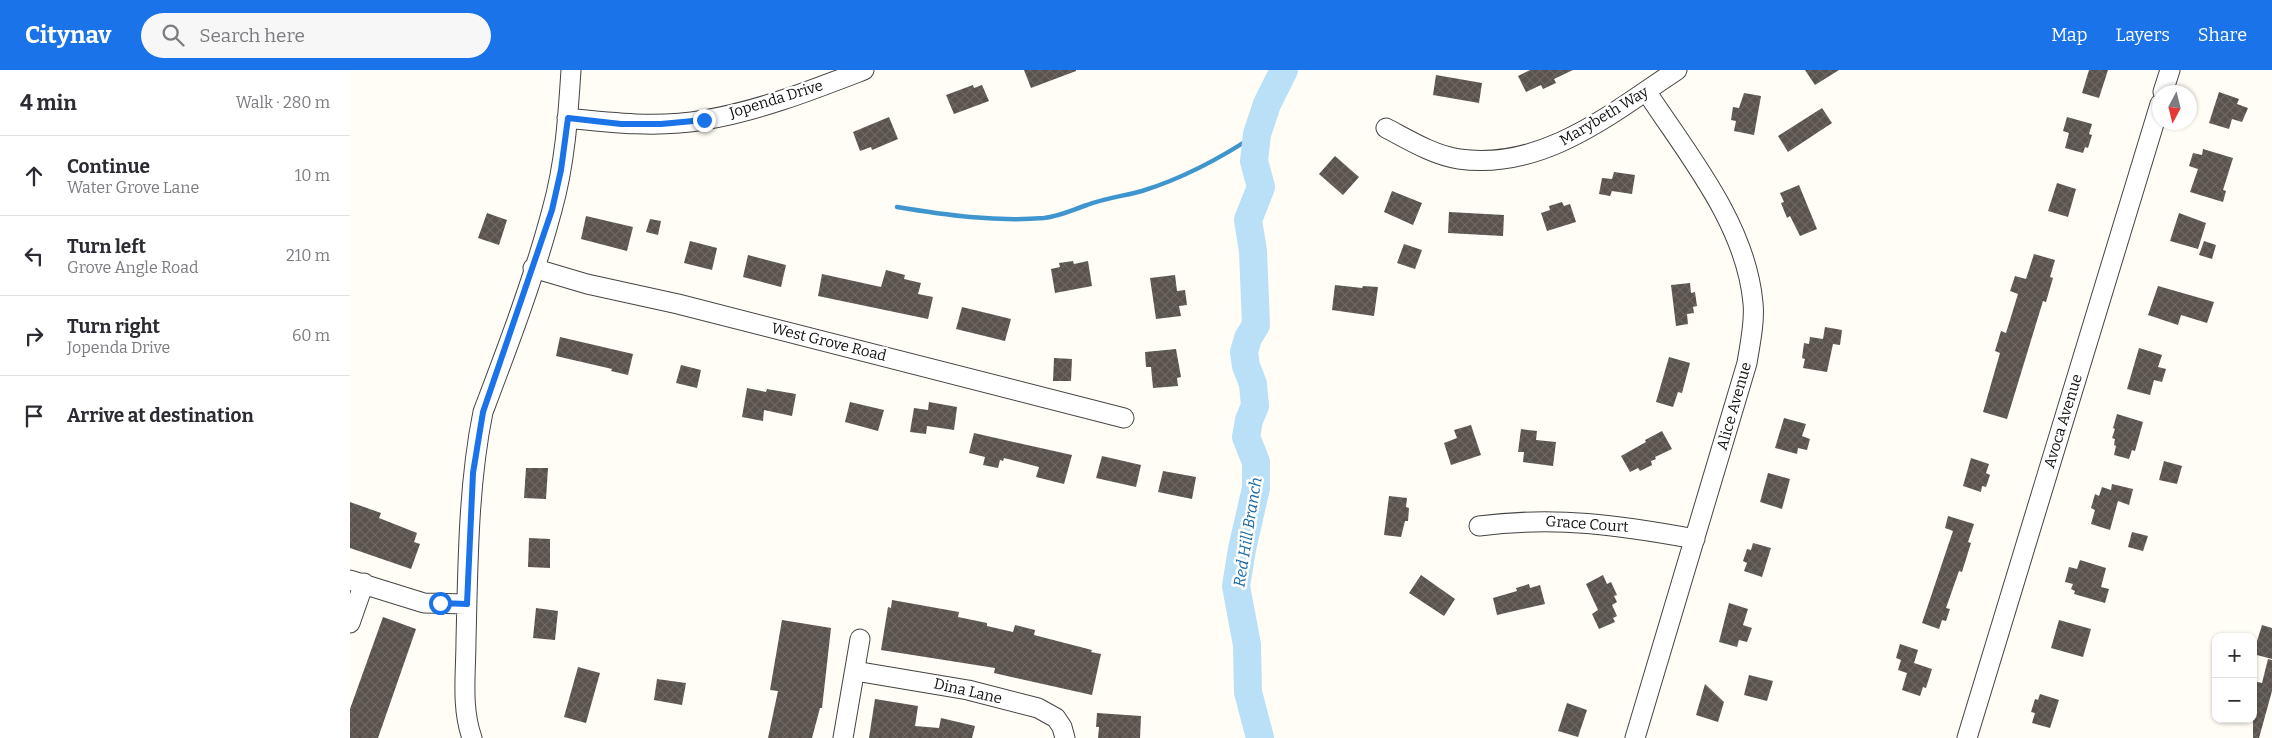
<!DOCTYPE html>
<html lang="en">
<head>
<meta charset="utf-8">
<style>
  :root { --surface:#fff; --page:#f7f7f7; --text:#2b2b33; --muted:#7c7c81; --line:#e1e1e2; --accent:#1a73e8 }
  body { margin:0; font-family:Bitter,serif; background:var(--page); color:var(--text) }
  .controls { position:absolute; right:15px; bottom:15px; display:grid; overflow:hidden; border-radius:10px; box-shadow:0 1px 4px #0004 }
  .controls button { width:45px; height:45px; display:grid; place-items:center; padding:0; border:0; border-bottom:1px solid var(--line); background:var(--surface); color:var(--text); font:25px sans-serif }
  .compass { position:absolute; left:1802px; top:15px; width:45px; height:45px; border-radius:50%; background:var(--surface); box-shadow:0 1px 4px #0004; rotate:187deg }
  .stop { position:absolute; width:15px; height:15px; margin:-11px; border:4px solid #1a73e8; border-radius:50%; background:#fff }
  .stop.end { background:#1a73e8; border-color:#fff; box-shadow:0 1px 5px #0008 }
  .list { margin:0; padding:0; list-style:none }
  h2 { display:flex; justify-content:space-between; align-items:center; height:65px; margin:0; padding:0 20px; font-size:21px }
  h2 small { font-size:16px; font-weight:400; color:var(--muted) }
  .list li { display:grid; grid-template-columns:32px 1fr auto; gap:15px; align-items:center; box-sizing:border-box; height:80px; padding:0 20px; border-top:1px solid var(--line) }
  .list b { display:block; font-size:19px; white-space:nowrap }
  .list p { margin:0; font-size:16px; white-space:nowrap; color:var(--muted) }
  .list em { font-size:16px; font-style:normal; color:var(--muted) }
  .icon { flex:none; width:28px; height:28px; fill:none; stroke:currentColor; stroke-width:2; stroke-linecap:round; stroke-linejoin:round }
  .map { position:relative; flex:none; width:1922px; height:668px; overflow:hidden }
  header { display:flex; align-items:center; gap:30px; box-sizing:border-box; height:70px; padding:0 25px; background:var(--accent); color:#fff }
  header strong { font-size:24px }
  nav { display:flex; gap:28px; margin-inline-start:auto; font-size:18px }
  .search { width:350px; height:45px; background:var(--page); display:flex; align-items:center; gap:12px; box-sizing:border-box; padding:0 18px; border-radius:28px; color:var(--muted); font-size:19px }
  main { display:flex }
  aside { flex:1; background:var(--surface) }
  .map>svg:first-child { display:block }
</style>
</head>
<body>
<header>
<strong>Citynav</strong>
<div class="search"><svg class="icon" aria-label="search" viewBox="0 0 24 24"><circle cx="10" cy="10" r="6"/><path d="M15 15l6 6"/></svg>Search here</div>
<nav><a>Map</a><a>Layers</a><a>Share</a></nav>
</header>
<main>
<aside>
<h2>4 min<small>Walk · 280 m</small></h2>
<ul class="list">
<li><svg class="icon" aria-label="ahead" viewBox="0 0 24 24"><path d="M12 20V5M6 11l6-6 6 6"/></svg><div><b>Continue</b><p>Water Grove Lane</p></div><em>10 m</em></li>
<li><svg class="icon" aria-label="left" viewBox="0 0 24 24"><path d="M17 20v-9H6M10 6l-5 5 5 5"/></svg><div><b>Turn left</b><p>Grove Angle Road</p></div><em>210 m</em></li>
<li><svg class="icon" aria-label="right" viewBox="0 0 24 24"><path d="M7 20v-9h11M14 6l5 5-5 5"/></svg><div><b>Turn right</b><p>Jopenda Drive</p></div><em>60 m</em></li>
<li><svg class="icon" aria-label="arrive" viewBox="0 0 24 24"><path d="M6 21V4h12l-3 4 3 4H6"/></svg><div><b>Arrive at destination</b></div></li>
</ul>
</aside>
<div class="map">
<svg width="1922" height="668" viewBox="0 0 1922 668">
  <defs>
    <pattern id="building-cross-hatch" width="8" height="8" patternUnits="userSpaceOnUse" patternTransform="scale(1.25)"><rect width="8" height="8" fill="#5a524d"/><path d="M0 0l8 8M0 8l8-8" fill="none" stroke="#6d6662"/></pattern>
  </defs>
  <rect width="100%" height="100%" fill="#fffdf5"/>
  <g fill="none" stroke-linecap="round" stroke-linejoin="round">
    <path stroke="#3f96cf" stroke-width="4.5" d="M547,137C595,145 645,152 694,148C710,146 722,140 737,135C755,128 774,126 792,121C834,108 871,88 907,64"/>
    <path stroke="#b9e0f7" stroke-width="28" d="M910,668L898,622L897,575L886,516L892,479L906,418V392L896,367L899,350L905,336L903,314L896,296L894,282L898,268L906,255L903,181L898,150L911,117L904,91L907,64L917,34L934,0"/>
  </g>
  <path fill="url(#building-cross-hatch)" d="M674,0H726V1L681,18Z
    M1180,0H1223L1204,9L1206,13L1193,19L1191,15L1176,22L1168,6Z
    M1455,0H1489L1465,15Z
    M1739,0H1758L1749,28L1732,23Z
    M1086,5L1132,13L1129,33L1083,25Z
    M623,15L624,18L632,15L639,31L604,44L596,25Z
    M1869,22L1889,29L1887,34L1898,38L1892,52L1882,49L1879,59L1859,53Z
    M1394,23L1411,26L1404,65L1384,61L1386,51L1381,50L1383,37L1389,38Z
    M1472,38L1482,53L1438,82L1428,66Z
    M539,47L548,69L522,80L521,77L510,81L503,62Z
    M1717,47L1742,54L1739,64L1742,65L1738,78L1735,77L1733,83L1715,78L1719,63L1713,61Z
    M1853,79L1883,88L1873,120L1876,121L1873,132L1840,122L1848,99L1839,96L1843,83L1852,85Z
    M985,86L1009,107L993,125L969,104Z
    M1264,102L1285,105L1282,124L1262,121L1260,126L1249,124L1252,108L1262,109Z
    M1707,113L1726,119L1718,147L1698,141Z
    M1449,115L1467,159L1450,166L1440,146L1437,148L1431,133L1434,132L1430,123Z
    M1042,121L1072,133L1063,155L1034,142Z
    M1212,132L1214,136L1220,134L1226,152L1197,161L1191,143L1200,140L1199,136Z
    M1099,142L1154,145L1153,166L1098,163Z
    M137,143L157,150L149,175L128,168Z
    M1829,143L1856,153L1848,179L1820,171Z
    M236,146L283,157L277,181L231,169Z
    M300,149L311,151L308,165L296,162Z
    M340,171L367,178L362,200L334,193Z
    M1854,171L1866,175L1862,189L1849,185Z
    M1054,174L1072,180L1065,199L1047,193Z
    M1684,184L1705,190L1700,207L1703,208L1696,232L1693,231L1657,349L1633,342L1650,283L1645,281L1651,261L1656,263L1668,224L1660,221L1665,206L1676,209Z
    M398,185L436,195L431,217L393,207Z
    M723,191L724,194L738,191L742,216L705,223L701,199L710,197L709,193Z
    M536,200L555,205L554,209L571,213L568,224L583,227L578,249L468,226L472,204L531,217Z
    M825,205L827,221L835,220L837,235L829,236L831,246L806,249L800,208Z
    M1340,213L1341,223L1345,222L1347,236L1343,237L1344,243L1337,244L1338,254L1326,256L1321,215Z
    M985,215L1012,218L1013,216L1028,217L1024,246L982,240Z
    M1808,216L1864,232L1857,253L1831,245L1828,255L1798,245Z
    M612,237L661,249L655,271L606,259Z
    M1475,257L1492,260L1490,275L1483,274L1477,302L1453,298L1455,289L1452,288L1454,273L1459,274L1460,267L1473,269Z
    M210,267L283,284L278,305L261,301L262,299L206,286Z
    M1789,278L1812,285L1808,297L1816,299L1812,312L1804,310L1800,325L1777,319Z
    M826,279L831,307L827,308L828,316L803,318L801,297H796L795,282Z
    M1319,287L1340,293L1332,323L1328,322L1323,337L1306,332Z
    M704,288L722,289L721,311H703Z
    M331,295L351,300L347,318L326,313Z
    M397,318L416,322L417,319L446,324L442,346L414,340L413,351L392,347Z
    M500,332L534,340L528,361L495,352Z
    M579,332L607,337L604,360L577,356L576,364L560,362L564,338L578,340Z
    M1767,344L1793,352L1785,381L1782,380L1779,389L1764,385L1766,376L1764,375L1765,369L1762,368L1765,359L1763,358Z
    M1434,348L1456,354L1452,366L1460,369L1457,380L1448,378L1447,384L1425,378Z
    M1121,355L1131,385L1101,395L1094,373L1107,368L1104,360Z
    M1171,359L1187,361L1186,370L1206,372L1203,396L1173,392L1174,382H1168Z
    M1312,361L1322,379L1305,387L1306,389L1301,391L1302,395L1290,401L1288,398L1280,402L1271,386L1296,372L1295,370Z
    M624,363L722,385L714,414L686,407L689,397L654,388L653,391L650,390L648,398L633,395L635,387L619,383Z
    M752,386L791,395L786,417L746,408Z
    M1621,388L1639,394L1636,403L1640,405L1636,417L1632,416L1631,422L1613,416Z
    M1814,391L1832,396L1827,414L1809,410Z
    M176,398H198L196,429L174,428Z
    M813,401L846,407L842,429L808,422Z
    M1418,403L1440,409L1432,439L1410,432Z
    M1762,414L1783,419L1779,435L1768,431L1760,460L1741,454L1745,440L1741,438L1745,424L1749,426L1752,417L1761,420Z
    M1039,426L1057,428L1056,437L1059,438L1058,451H1055L1051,467L1034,465Z
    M0,432L31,443L29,448L67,463L64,472L70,474L61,499L0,478Z
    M1598,446L1624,454L1618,472L1621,473L1612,502L1609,501L1596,538L1600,539L1596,551L1592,550L1589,559L1572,553L1603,461L1595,458Z
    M1782,462L1798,466L1793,481L1778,477Z
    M179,468L200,469V498L178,497Z
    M1403,473L1421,478L1412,507L1394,501L1397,493L1393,491L1397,479L1401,480Z
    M1730,490L1756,498L1751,517L1759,519L1755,533L1724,524L1725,521L1721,519L1723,514L1715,512L1719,497L1727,499Z
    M1071,505L1105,529L1094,546L1059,523Z
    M1253,505L1257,514L1261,512L1267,525L1264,526L1267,532L1262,535L1267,546L1263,548L1265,552L1249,559L1242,544L1248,540L1236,514Z
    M1179,514L1180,518L1190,515L1195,534L1147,545L1143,528L1167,521L1166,518Z
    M542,530L609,542L608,547L637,553V556L663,562L665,555L685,560L684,565L742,580L741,582L751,584L742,625L644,603L645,598L531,580L538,537L541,538Z
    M1379,533L1398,539L1393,555L1402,558L1397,572L1389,570L1387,577L1369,572Z
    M186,538L208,541L205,570L183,568Z
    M33,547L66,559L28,668H0V639Z
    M432,550L481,558L472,638H470L462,668H418L428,621L420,620Z
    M1709,550L1741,559L1733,587L1701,578Z
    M1912,555L1922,558V589L1903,584Z
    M1550,574L1568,580L1564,593L1582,599L1576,618L1573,617L1570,626L1552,620L1557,603L1548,600L1551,590L1546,588Z
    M1918,589L1922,590V621L1909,668H1903V611L1912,613Z
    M228,597L250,603L236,653L214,647Z
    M1399,605L1423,611L1417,631L1394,625Z
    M307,609L336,613L332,635L304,630Z
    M1355,614L1374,632L1368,652L1346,645Z
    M1690,624L1709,630L1700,658L1682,653L1685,643L1681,642L1685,629L1688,630Z
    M525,629L568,636L565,656L589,658L591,648L625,656L622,668H519Z
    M1217,633L1237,640L1228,667L1208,661Z
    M747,643L791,646L790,668H748L749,657H746Z"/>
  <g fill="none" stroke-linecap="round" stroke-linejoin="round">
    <defs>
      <path id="minor" d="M1813,22L1820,0
        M217,48C263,53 309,58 354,50C409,41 462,20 514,0
        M1036,58C1059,70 1083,85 1109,89C1193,101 1262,43 1327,0
        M183,198L237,214L328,234L774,348
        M1129,456C1206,446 1269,455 1345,469
        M0,510L74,533L117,534
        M0,553L14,513
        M505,601L618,620L688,638L706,648L712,657L715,668
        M122,668C111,637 116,603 116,570C118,494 118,416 133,342C158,276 184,208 202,140C215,94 218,47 221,0
        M493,668L510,569
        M1285,668L1397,293C1400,274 1405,252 1403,233C1396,154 1338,85 1296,21
        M1617,668L1810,34"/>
    </defs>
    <use href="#minor" stroke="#444" stroke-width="21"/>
    <use href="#minor" stroke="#fff" stroke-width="19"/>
  </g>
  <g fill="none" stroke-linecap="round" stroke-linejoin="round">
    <path stroke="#1a73e8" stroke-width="6" d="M90,533L117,534L123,403L133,342L202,140L211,100L218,48L271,54H311L354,50"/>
  </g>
  <g text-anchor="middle" stroke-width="5" stroke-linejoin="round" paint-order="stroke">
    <g font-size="15" fill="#111" stroke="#fff">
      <text transform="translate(426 29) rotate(-17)" y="5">Jopenda Drive</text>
      <text transform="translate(1254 46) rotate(-31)" y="5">Marybeth Way</text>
      <text transform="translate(479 272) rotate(14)" y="5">West Grove Road</text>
      <text transform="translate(1384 336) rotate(-74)" y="5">Alice Avenue</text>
      <text transform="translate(1713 351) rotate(-73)" y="5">Avoca Avenue</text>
      <text transform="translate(1237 454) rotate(4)" y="5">Grace Court</text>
      <text transform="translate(618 621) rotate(13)" y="5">Dina Lane</text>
    </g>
    <g font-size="16" font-style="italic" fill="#1768a6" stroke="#fff">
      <text transform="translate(897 462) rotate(-81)" y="6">Red Hill Branch</text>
    </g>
  </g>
</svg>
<div class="controls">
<button>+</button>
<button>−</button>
</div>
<svg class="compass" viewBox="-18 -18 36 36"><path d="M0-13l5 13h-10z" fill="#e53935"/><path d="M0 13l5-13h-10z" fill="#7c7c81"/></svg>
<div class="stop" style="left:90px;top:533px"></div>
<div class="stop end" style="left:354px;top:50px"></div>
</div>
</main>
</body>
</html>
